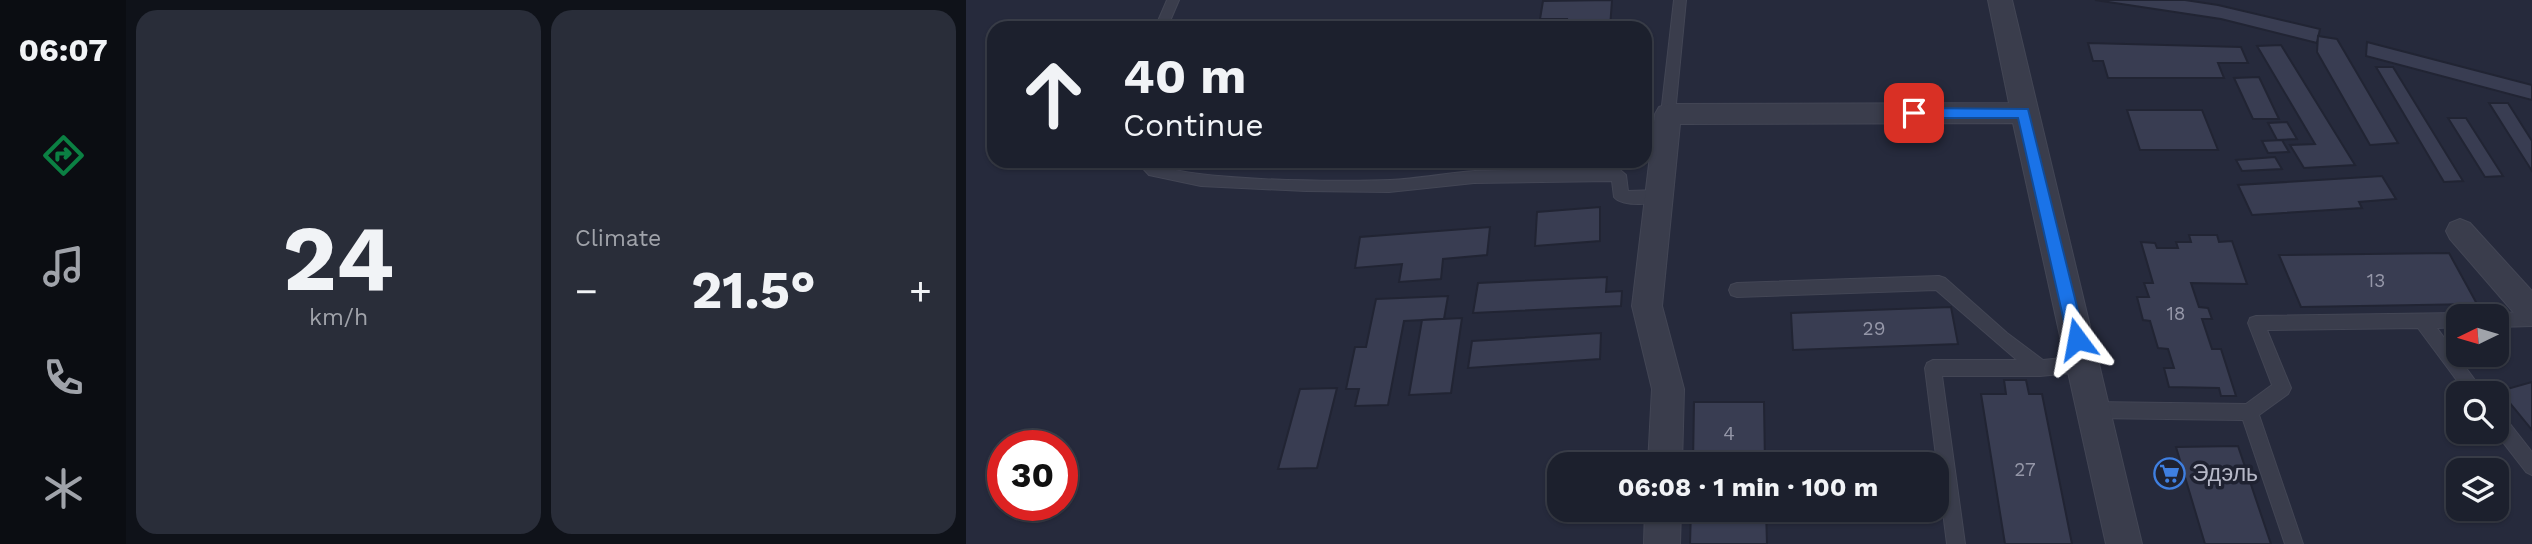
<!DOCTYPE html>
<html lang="en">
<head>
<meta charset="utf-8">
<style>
  body { margin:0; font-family:"Work Sans",sans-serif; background:#292d39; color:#f1f3f6; height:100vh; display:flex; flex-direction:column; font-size:26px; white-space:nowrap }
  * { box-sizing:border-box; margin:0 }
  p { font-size:23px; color:#a0a3aa }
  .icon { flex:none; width:38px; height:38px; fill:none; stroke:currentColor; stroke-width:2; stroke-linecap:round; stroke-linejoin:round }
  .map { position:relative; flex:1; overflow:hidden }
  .details { display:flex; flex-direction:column; gap:10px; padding:10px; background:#0f1219; width:840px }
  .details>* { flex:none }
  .banner { position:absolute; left:21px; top:21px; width:665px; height:147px; border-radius:21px; box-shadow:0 2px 5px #0004,0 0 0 2px #3a3e49; background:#1c202d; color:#f1f3f6; overflow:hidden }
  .needle { width:46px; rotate:265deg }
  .fabs { position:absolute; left:1480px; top:304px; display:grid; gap:14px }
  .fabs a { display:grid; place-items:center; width:63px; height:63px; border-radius:14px; background:#1c202d; box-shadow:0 2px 5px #0004,0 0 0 2px #3a3e49; font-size:35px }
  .speed { position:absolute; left:21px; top:430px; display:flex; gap:14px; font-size:35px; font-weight:700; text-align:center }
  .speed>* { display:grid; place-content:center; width:91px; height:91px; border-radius:50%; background:#1c202d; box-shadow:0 2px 5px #0004,0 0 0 2px #3a3e49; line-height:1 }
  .speed .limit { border:10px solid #d22; background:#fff; color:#111 }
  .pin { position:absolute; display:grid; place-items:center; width:60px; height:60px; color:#fff; margin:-30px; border-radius:14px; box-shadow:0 4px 10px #0006 }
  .me { position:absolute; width:77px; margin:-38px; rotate:347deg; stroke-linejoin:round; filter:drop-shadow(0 0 5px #0008) }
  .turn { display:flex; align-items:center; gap:24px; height:147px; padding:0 21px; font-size:32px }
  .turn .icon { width:91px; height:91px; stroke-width:2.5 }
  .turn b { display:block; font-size:49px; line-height:60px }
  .big { font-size:52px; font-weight:700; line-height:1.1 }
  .details .tile { flex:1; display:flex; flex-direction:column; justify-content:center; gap:10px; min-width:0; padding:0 24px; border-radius:21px; background:#292d39 }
  .details .dial { align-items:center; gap:0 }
  .dial b { font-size:91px; line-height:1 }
  .heat { display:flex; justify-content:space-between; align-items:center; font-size:38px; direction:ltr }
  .details .tiles { flex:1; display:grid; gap:10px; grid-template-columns:repeat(2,1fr) }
  .trip { position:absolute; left:581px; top:452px; width:402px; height:70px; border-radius:21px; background:#1c202d; box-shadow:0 2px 5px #0004,0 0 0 2px #3a3e49; font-weight:700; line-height:70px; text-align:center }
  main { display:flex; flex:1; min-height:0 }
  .menu { display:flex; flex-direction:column; width:126px; justify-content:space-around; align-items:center; background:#0b0d12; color:#a0a3aa }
  .menu .icon { width:49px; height:49px }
  .menu .active { color:#0b8043 }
  .menu b { font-size:32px; color:#f1f3f6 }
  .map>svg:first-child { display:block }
  .building { fill:#393d52; stroke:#212433; stroke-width:2 }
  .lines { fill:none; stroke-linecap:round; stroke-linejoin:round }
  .lane-casing { stroke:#434655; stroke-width:2 }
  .street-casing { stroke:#434655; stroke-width:2 }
  .lane { fill:#3a3d4c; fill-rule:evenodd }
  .street { fill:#3a3d4c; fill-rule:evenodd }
  .route { fill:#1a73e8; stroke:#114b97; stroke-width:2 }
  .labels { text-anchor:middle; stroke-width:7; stroke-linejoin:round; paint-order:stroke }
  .number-label { font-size:19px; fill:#9597a8 }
  .poi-label { font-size:23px; fill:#b6b8c7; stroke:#1f2231; text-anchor:start }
</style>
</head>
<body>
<main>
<nav class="menu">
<b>06:07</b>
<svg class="icon active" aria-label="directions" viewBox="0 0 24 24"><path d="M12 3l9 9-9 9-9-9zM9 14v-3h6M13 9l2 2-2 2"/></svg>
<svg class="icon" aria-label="music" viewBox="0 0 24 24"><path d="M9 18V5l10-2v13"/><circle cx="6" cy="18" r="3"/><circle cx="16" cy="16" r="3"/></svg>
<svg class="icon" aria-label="phone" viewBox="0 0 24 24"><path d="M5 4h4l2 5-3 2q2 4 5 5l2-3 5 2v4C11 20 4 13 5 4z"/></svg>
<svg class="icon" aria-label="climate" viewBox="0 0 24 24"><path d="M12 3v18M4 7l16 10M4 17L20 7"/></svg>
</nav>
<section class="details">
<div class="tiles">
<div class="tile dial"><b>24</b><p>km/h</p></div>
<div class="tile"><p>Climate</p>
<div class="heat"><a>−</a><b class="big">21.5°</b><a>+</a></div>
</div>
</div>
</section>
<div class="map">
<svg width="1566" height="544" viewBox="0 0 1566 544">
  <rect width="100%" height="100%" fill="#262a3c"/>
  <g class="building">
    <path d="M646,0L644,28H600L601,19H574L577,1Z"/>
    <path d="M1129,0H1219L1252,5L1354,29L1351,43L1255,19Z"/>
    <path d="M1352,36L1371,39L1432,143L1404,145L1351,52Z"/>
    <path d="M1401,42L1566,85V100L1400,56Z"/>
    <path d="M1122,43L1275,47L1282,63H1252L1258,78H1142L1137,61H1127Z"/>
    <path d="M1315,45L1389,165L1338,168L1324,145L1349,144L1291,46Z"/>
    <path d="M1410,67H1427L1497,181L1478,182Z"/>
    <path d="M1293,77L1313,119H1287L1268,78Z"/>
    <path d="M1523,103H1542L1566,141V171Z"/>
    <path d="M1161,110H1236L1252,150H1174Z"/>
    <path d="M1482,118H1500L1537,176L1519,177Z"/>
    <path d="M1321,122L1331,139L1311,140L1302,123Z"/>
    <path d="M1316,140L1323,152L1302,153L1296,141Z"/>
    <path d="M1309,157L1316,169L1276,171L1270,160Z"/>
    <path d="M1416,176L1430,199L1393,202L1396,208L1286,215L1272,185Z"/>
    <path d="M634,207V241L569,246L571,212Z"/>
    <path d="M524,227L521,255L477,259L475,279L433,282L436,264L389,268L394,237Z"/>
    <path d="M1223,235H1251L1253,242L1266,241L1281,284L1225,283L1233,307L1242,308L1246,319H1236L1246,349H1255L1270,396H1255L1253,388L1203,387L1198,368H1208L1202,349L1192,348L1184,321L1177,320L1171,297H1183L1178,283H1187L1175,242L1189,243L1191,248H1212L1210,242H1225Z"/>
    <path d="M1483,253L1511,304L1335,307L1313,255Z"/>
    <path d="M641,277L640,292L656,291L655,306L507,313L512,283Z"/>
    <path d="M482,296L478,319L438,321L422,405L389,406L393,389H380L389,347H400L410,299Z"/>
    <path d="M985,307L992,344L827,350L825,313Z"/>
    <path d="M496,318L485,393L443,395L456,320Z"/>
    <path d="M635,333L634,359L502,368L506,341Z"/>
    <path d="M1038,380H1060L1063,394H1076L1106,544H1039L1015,394H1040Z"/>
    <path d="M1566,382V430L1534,391Z"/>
    <path d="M371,388L351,468L312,469L334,389Z"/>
    <path d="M728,402H798L799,464H727Z"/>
    <path d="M1272,446L1305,544H1239L1210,447Z"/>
    <path d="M725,509H800L801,544H724Z"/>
  </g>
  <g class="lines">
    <defs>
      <g id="lane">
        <path d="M201,0H213L201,28H189Z"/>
        <path d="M708,0H720L709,114L702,119L695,114Z"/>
        <path d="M170,161H186C209,182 386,182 424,180C452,179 480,173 509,171C557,169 605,170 653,169L660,175L662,191L693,190L700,196C693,206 655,207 648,197L646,181L508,183L423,192L340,191L235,186L183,175Z"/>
        <path d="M973,276L979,278L1041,333L1077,360L1116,356L1122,359L1124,364L1122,369L1116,372L1074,376H976L999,544H981L959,368L961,363L967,360H1051L970,290L771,297L765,295L763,290L765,285L771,283Z"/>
        <path d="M1566,312V326L1531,327V317H1524L1531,313Z"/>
        <path d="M1493,313L1500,317H1493V327L1471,328L1519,394H1501L1452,328L1301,330L1325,388L1322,394L1293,415L1337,544H1319L1277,420L1127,418L1121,416L1118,410L1121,404L1127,402L1280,404L1306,385L1282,323L1284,318L1290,316Z"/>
        <path d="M1531,413L1537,415L1566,452V475L1560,472L1529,432H1531Z"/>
      </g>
      <g id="street">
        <path d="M1022,0H1046L1176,544H1140L1047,123L714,124L696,306L718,389L716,464H682L686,389L666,306L689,114L693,107L702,104L1043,103Z"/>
        <path d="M1494,219L1504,223L1566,291V325L1555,321L1484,239L1480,231L1484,223Z"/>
        <path d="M679,509H715L714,544H678Z"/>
      </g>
    </defs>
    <use href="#lane" class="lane-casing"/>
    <use href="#street" class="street-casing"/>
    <use href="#lane" class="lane"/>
    <use href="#street" class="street"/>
  </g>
  <path class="route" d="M948,108L1062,109L1119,339L1116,344L1111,346L1105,344L1102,339L1052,118H948L941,113Z"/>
  <defs>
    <symbol id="supermarket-ring" viewBox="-11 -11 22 22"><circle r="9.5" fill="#1f2231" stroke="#3f7fe0" stroke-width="1.5"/><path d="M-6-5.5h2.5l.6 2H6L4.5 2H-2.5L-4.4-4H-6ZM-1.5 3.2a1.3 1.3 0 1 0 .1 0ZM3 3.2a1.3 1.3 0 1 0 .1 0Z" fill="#3f7fe0"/></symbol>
  </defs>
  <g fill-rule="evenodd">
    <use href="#supermarket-ring" x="1186" y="456" width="35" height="35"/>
  </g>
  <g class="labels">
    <g class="number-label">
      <text x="1410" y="287">13</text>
      <text x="1210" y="320">18</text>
      <text x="908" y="335">29</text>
      <text x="763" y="440">4</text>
      <text x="1059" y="476">27</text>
    </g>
    <g class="poi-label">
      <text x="1226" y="481">Эдэль</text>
    </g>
  </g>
</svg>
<div class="fabs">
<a><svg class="needle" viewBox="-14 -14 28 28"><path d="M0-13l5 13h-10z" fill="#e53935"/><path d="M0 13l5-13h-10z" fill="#a0a3aa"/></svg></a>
<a><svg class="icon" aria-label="search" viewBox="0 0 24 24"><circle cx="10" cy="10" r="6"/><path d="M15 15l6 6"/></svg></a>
<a><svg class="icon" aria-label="layers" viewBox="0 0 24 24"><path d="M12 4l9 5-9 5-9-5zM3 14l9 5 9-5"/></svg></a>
</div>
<div class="speed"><div class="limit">30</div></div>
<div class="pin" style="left:948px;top:113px;background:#d93025"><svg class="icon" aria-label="arrive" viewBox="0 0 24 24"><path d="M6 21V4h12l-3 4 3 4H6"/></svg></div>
<svg class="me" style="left:1111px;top:339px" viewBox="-20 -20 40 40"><path d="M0-17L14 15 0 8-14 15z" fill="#1a73e8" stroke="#fff" stroke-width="4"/></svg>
<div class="trip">06:08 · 1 min · 100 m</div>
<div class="banner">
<div class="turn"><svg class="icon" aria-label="ahead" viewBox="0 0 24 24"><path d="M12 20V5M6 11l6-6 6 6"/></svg><div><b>40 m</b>Continue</div></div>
</div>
</div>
</main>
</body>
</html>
